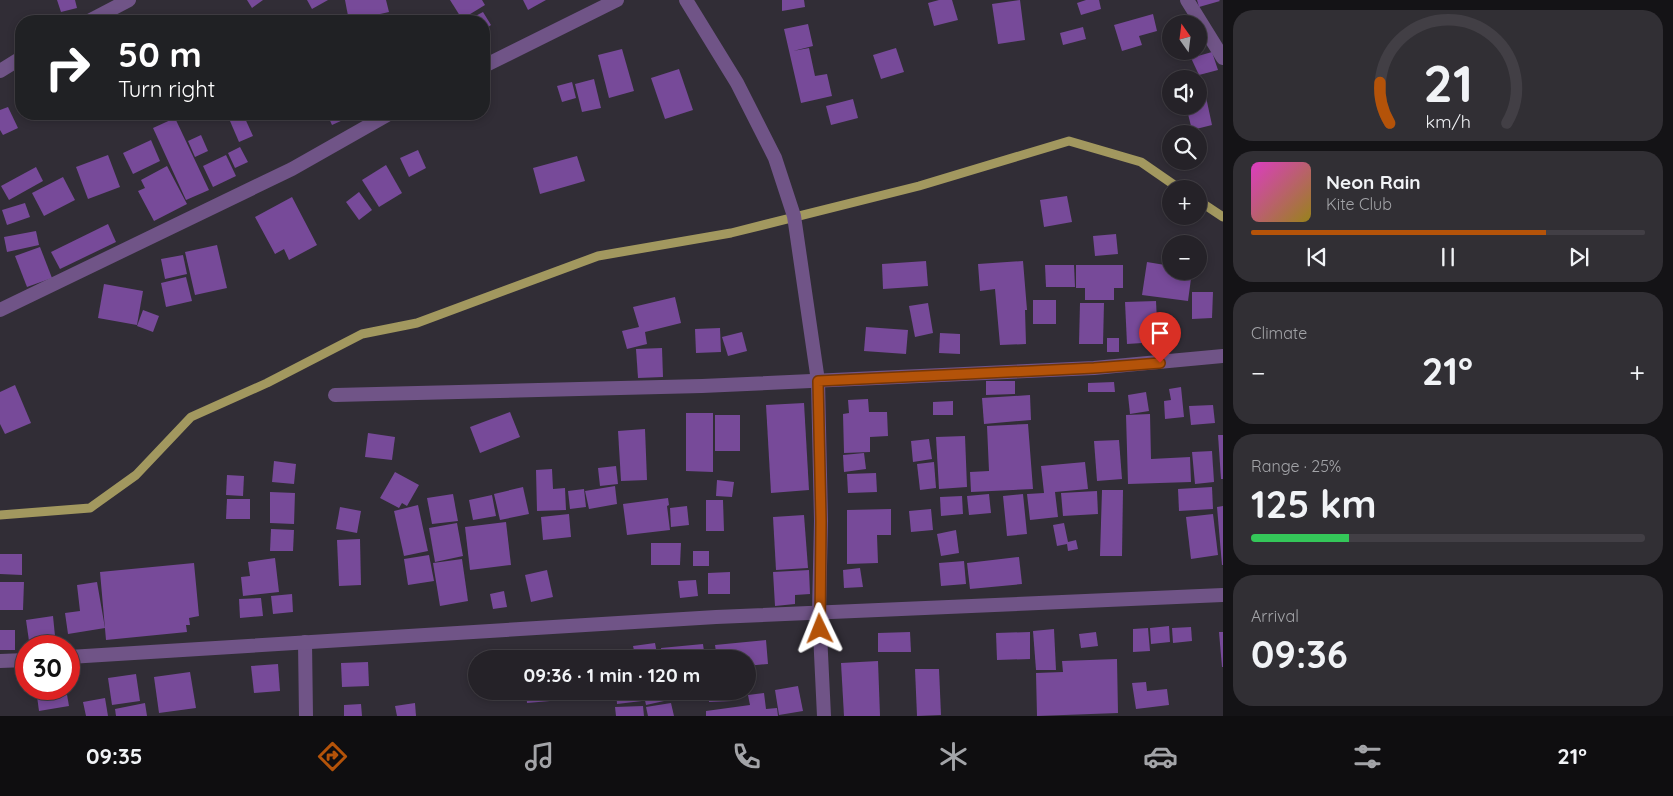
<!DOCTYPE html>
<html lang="en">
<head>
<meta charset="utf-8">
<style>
  body { margin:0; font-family:Quicksand,sans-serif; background:#312f34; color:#f1f3f6; height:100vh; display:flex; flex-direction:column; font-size:19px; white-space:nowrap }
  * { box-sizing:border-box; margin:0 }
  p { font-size:16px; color:#a3a4a8 }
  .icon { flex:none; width:28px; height:28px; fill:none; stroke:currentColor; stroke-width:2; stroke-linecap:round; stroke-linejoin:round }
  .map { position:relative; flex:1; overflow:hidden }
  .drawer { display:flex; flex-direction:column; gap:10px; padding:10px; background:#141316; width:450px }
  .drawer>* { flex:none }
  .top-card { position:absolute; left:15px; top:15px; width:475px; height:105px; border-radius:20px; box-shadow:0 2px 8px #0003,0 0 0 1px #423f45; background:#202124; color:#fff; overflow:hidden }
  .needle { width:32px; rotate:346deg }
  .tools { position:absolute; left:1162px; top:15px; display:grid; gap:10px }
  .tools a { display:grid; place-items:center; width:45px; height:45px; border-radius:50%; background:#252228; box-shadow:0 2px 8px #0003,0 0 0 1px #423f45; font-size:25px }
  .speed { position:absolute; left:15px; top:635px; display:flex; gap:10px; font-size:25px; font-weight:700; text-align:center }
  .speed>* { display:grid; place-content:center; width:65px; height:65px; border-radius:50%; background:#252228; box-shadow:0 2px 8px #0003,0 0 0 1px #423f45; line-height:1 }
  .speed .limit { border:8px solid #d22; background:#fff; color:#111 }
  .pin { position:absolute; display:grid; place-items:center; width:42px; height:42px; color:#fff; margin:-51px -21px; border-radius:50% 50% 50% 0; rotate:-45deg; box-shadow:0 0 5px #0007 }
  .pin .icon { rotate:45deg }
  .me { position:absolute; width:55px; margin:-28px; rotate:358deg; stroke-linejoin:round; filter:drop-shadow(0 0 4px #0008) }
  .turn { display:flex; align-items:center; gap:18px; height:105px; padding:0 20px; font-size:22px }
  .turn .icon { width:65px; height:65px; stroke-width:2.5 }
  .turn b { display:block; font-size:35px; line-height:42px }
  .big { font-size:38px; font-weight:700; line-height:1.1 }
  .drawer .card { flex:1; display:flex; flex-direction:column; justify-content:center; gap:8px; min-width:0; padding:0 18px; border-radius:20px; background:#312f34 }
  .drawer .dial { align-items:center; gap:0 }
  .dial svg { height:130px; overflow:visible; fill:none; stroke:#423f45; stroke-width:7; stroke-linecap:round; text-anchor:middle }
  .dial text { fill:#f1f3f6; stroke:none }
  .song { display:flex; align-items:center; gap:15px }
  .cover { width:60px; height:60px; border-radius:8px; background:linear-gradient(135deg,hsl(310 70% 55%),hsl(50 70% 35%)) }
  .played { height:5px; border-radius:2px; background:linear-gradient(90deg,#b45309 75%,#423f45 75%) }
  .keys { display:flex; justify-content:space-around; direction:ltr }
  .heat { display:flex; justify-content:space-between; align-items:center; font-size:28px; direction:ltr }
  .charge { height:8px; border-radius:4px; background:linear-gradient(90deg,#34c759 25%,#423f45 0) }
  .trip { position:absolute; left:468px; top:650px; width:288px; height:50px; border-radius:25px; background:#252228; box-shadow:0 2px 8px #0003,0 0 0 1px #423f45; font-weight:700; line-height:50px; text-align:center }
  .tabs { display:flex; height:80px; justify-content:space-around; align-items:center; background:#0f0e10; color:#a3a4a8 }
  .tabs .icon { width:35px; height:35px }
  .tabs .active { color:#b45309 }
  .tabs b { font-size:22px; color:#f1f3f6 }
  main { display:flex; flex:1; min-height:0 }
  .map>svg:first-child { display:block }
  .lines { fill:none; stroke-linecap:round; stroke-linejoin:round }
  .stream { stroke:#a2985f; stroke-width:9 }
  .building { fill:#774a99 }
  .minor { stroke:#705487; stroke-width:14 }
  .route-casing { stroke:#753606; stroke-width:12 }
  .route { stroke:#b45309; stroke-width:9 }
</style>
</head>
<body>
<main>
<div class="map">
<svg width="1223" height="716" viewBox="0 0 1223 716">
  <rect width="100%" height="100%" fill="#312d36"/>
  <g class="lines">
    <g class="stream">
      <path d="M1199,201L1223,217"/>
      <path d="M0,515L90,508L136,475L191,417L267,383L362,334L417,323L598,256L731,233L919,186L1069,141L1141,162L1180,189"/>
    </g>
  </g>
  <g class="building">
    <path d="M57,0H75L77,8L61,12Z"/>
    <path d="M247,0H263L252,8Z"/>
    <path d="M307,0H328L312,9Z"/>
    <path d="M345,0H386L389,12L349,21Z"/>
    <path d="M450,0H482L485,5L462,19Z"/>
    <path d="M523,0H546L528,10Z"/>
    <path d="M782,0H804L805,7L782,11Z"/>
    <path d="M939,0H952L958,20L934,26L928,3Z"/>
    <path d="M1020,0L1025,40L998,44L992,4Z"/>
    <path d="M1086,0H1099L1101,9L1081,15L1077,3Z"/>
    <path d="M1197,0H1219L1220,1L1199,7Z"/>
    <path d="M483,12L491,25L484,30V21L468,20Z"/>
    <path d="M1153,14L1157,31L1139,36L1142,45L1122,51L1114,25Z"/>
    <path d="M808,24L813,46L793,51L809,48L815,76L827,74L832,96L801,103L784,29Z"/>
    <path d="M1083,27L1086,39L1063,45L1060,33Z"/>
    <path d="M896,48L904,72L881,79L873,55Z"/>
    <path d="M622,49L634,91L609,98L598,55Z"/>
    <path d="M1212,52L1218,70L1199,75L1191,58Z"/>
    <path d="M679,69L693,110L665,119L651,78Z"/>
    <path d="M594,79L601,108L582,112L575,84Z"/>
    <path d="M572,82L576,98L562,102L557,86Z"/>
    <path d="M1206,97L1212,125L1192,130L1186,106H1199V98Z"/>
    <path d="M853,99L858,118L831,125L826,106Z"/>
    <path d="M8,107L18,128L3,135L0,130V110Z"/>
    <path d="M227,114H243L253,136L239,142Z"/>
    <path d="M327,114H356L332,125Z"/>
    <path d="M175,118L209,190L186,200L153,128Z"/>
    <path d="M201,135L208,151L195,157L188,141Z"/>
    <path d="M151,140L160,161L133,174L123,153Z"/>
    <path d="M240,147L248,162L235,168L228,153Z"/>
    <path d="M418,150L426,168L409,177L400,158Z"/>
    <path d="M108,155L120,187L88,199L76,167Z"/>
    <path d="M226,155L236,176L213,187L203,166Z"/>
    <path d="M577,156L585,181L540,194L533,168Z"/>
    <path d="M386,165L402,193L379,207L362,180Z"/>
    <path d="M167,166L187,204L154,221L138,191L145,188L141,180Z"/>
    <path d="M36,167L43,181L9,200L1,186Z"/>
    <path d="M63,177L75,200L44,216L32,193Z"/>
    <path d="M359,192L372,210L359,220L346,202Z"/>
    <path d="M1067,196L1072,222L1044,227L1040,200Z"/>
    <path d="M292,197L317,245L289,260L284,249L275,254L255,217Z"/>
    <path d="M25,203L30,217L7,225L2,210Z"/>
    <path d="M108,224L116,242L60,269L51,252Z"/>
    <path d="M36,231L39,245L7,252L4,237Z"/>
    <path d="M1116,234L1118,254L1095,256L1093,236Z"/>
    <path d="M217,245L227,288L195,295L185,252Z"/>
    <path d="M40,247L52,278L27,287L15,256Z"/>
    <path d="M183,255L187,274L165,279L161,259Z"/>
    <path d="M926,261L928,286L883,289L882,264Z"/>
    <path d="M1023,261L1027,310H1025L1026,344L1000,345L995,289L980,291L978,264Z"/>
    <path d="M1147,262L1171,266V271H1192L1188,301L1142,295Z"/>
    <path d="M1045,265H1074L1075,287H1046Z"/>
    <path d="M1076,265H1123V288H1114V300H1085V288H1076Z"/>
    <path d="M186,277L192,301L166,307L161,283Z"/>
    <path d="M104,284L143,291L137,325L98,318Z"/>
    <path d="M1192,292H1213L1212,318L1192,319Z"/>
    <path d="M675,297L681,323L645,332L647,344L627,349L622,331L639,327L633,307Z"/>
    <rect x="1033" y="300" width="23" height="24"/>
    <path d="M1156,301L1158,342L1127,344L1125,302Z"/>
    <path d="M928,303L933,333L915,337L909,306Z"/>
    <path d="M1080,303H1104L1103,344H1079Z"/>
    <path d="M143,310L159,316L153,332L137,326Z"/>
    <path d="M866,327L908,330L906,354L864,351Z"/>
    <path d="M720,328L721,352L696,353L695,329Z"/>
    <path d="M742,332L747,351L728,356L722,337Z"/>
    <path d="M940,333L960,334V354L939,353Z"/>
    <rect x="1107" y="338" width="12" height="14"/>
    <path d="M662,348L663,377L638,378L636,349Z"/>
    <path d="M986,381H1015V394L986,395Z"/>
    <path d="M1114,382L1115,392H1088V383Z"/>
    <path d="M15,385L31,423L5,434L0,424V392Z"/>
    <path d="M1181,387L1184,417L1165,419L1164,401L1171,400L1169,389Z"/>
    <path d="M1146,392L1149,411L1130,414L1128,395Z"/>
    <path d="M1030,395L1031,420L984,424L982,398Z"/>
    <path d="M868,399L869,412H887L888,436L870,437V452L844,453L843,414L849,413L848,400Z"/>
    <path d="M953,401V415H933V402Z"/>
    <path d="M804,403L809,490L771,493L766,405Z"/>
    <path d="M1213,405L1215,423L1191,425L1189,406Z"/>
    <path d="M510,412L520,437L480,453L470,427Z"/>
    <path d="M686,413H713V472L686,471Z"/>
    <path d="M1150,414L1151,459L1190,457L1191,482L1128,484L1126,415Z"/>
    <rect x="715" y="415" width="25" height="36"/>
    <path d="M1028,424L1033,489L971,492L970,472L989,471L987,426Z"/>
    <path d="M645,429L647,480L621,481L618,431Z"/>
    <path d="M368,433L395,437L392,460L365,457Z"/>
    <path d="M1218,435H1223V479H1221Z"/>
    <path d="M965,436L967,487L939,489L936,437Z"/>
    <path d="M929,439L932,459L913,462L911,441Z"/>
    <path d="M1119,440L1122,479L1097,481L1094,441Z"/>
    <path d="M1212,451L1214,482L1195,484L1192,452Z"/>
    <path d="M864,453L866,469L844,472L843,455Z"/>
    <path d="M274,461L296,464L294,484L272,482Z"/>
    <path d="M934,462L936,488L920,490L917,464Z"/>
    <path d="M1085,462L1088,489L1055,492L1058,517L1030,520L1027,494L1044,493L1041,466Z"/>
    <path d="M616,466L618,484L600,486L598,468Z"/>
    <path d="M552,469L553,489L565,488L566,510L537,511L536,470Z"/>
    <path d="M395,472L419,485L407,506L402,503L399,508L380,498Z"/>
    <path d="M876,473L877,492L848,493L847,474Z"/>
    <path d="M227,475L244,476L243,496L226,495Z"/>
    <path d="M717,480L734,482L732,497L716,496Z"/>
    <path d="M615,486L617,504L589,509L585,491Z"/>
    <path d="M523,487L529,514L500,520L494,494Z"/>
    <path d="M1212,487L1213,509L1179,511L1178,489Z"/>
    <path d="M584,489L586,507L570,509L568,491Z"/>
    <path d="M1102,490H1123L1122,556H1100Z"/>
    <path d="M1097,491L1098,514L1063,516L1061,493Z"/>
    <path d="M270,492L295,493L294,524L270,523Z"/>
    <path d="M453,494L458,521L432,524L427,498Z"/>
    <path d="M989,494L991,513L969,515L967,496Z"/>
    <path d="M1023,494L1027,534L1007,536L1003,496Z"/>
    <path d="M492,495L496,516L473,520L469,500Z"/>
    <path d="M962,496L963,514L941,516L940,497Z"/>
    <path d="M668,498L669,505L667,506L670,530L627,535L623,504Z"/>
    <path d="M227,499H250V519H226Z"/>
    <path d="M706,500H723L724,531H706Z"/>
    <path d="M418,505L428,551L404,556L394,511Z"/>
    <path d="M687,506L689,525L671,527L670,508Z"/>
    <path d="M1223,506V565H1222L1217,507Z"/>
    <path d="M340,507L361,511L357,533L336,529Z"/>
    <path d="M891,509V535H877L878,563L847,564V510Z"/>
    <path d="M931,509L933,530L911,532L909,511Z"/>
    <path d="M569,514L571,537L543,540L541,517Z"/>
    <path d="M1213,514L1218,555L1191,559L1186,517Z"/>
    <path d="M804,515L808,568L776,570L773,517Z"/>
    <path d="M506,522L511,565L470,570L465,527Z"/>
    <path d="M457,523L463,556L435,562L429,528Z"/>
    <path d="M1064,523L1068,542L1076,540L1078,549L1068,551L1067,544L1057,546L1053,525Z"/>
    <path d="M271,529L294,530L293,551H270Z"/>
    <path d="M956,530L959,553L941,556L937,534Z"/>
    <path d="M360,539L361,585L339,586L337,540Z"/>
    <path d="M651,543H681L680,565H651Z"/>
    <rect x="693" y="551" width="16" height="15"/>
    <path d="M0,554H22V575L0,574Z"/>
    <path d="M429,555L434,581L408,585L404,559Z"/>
    <path d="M1019,557L1022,584L970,589L967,563Z"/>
    <path d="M275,558L279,592L243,596L241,577L250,576L248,562Z"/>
    <path d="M462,559L468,601L440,606L433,563Z"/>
    <path d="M964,561L966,584L941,586L939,563Z"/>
    <path d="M194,563L199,616L189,618L190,625H186L187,632L106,640L100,572Z"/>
    <path d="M860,568L863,587L844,588L843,570Z"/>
    <path d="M547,570L553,597L531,602L525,575Z"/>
    <path d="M809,570L810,594L795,595V604L775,606L773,572Z"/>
    <path d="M730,572V594H708V573Z"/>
    <path d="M696,580L698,596L680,598L678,581Z"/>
    <path d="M0,582H24L23,610H0Z"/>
    <path d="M97,582L105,628L68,634L65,613L80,611L77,585Z"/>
    <path d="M504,591L507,607L493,609L490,594Z"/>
    <path d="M292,594L293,612L273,614L271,596Z"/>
    <path d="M261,598L263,616L240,618L239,599Z"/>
    <path d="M53,616L55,636L29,641L26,620Z"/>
    <path d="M1169,626L1170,642L1151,644L1150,628Z"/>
    <path d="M1191,627L1192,641L1173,643L1172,628Z"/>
    <path d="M1148,628L1150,651L1133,652V629Z"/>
    <path d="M1054,629L1056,670H1036L1033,631Z"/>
    <rect x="0" y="630" width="15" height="20"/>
    <path d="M910,632L911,652H878V633Z"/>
    <path d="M1030,632V659L997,660L996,633Z"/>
    <path d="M1096,632L1098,646L1081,648L1079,634Z"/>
    <path d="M1219,632H1223V667H1222Z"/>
    <path d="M766,640L768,664L746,666V659H717L715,645Z"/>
    <path d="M655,643L658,659H636L633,646Z"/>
    <path d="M703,644L705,659H662L661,648Z"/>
    <path d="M540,651L542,659H523L522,656Z"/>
    <path d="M1117,659L1118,713L1037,716L1036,673L1063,672L1062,661Z"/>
    <path d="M878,661L880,716H844L841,663Z"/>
    <path d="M368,662L369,686L342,687L341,663Z"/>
    <path d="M278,664L280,691L254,693L251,666Z"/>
    <path d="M915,669H939L941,715L917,716Z"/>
    <path d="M190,672L196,708L159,713L154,677Z"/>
    <path d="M136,674L140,701L112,705L108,678Z"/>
    <path d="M1146,682L1147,691L1167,689L1169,705L1136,709L1132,683Z"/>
    <path d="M798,686L803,711L779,715L775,690Z"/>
    <path d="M36,689H66L69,706L39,711Z"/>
    <path d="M526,691H549L550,701L527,703Z"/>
    <path d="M616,691H641L642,701L617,704Z"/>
    <path d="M643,691H662L664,701L646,705Z"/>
    <path d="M665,691H707L708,697L666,701Z"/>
    <path d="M709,691H731L732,701L709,702Z"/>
    <path d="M764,693L766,709L777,708L778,716H706V711L750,705L748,695Z"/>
    <path d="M105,698L108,716H86L83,702Z"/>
    <path d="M145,703L147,716H116L115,709Z"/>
    <path d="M415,703L416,716H397L395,706Z"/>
    <path d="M671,703L674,716H648L646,707Z"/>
    <path d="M361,704L362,716H344V705Z"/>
    <path d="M643,706L644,716H616L615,707Z"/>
  </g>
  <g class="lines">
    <g class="minor">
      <path d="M686,0L737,83L775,158L794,216L818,381L821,521L819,612L824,716"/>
      <path d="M1187,0L1223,58"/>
      <path d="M89,21L129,0"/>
      <path d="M484,66L617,0"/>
      <path d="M0,71L21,58"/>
      <path d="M0,310L292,169L389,114"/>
      <path d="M335,395L702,386L1094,368L1223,356"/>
      <path d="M305,642L306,716"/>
      <path d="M69,657L716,617L1223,595"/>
      <path d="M0,661L26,660"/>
    </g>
  </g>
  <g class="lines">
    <defs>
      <path id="route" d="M820,629L821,521L818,381L1094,368L1160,363"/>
    </defs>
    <use href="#route" class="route-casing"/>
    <use href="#route" class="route"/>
  </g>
</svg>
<div class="tools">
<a><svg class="needle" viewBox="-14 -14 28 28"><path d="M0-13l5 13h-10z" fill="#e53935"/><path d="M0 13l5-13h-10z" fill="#a3a4a8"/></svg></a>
<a><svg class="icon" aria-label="sound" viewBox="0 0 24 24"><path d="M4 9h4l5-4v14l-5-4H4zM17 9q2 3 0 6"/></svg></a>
<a><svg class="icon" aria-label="search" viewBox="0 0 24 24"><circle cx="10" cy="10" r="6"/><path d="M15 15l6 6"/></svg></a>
<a>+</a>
<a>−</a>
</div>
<div class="speed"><div class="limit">30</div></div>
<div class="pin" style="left:1160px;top:363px;background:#d93025"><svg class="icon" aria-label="arrive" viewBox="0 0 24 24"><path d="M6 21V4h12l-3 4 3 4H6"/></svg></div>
<svg class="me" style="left:820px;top:629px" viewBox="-20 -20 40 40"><path d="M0-17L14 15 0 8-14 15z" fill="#b45309" stroke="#fff" stroke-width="4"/></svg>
<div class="trip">09:36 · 1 min · 120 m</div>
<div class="top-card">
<div class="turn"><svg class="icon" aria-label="right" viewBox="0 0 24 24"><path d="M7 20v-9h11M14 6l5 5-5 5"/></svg><div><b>50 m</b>Turn right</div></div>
</div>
</div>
<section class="drawer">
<div class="card dial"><svg viewBox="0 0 100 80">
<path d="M14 69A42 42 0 1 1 86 69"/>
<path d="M14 69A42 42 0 0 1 8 44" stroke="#b45309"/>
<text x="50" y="56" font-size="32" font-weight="700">21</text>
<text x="50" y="72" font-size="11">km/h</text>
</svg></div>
<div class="card">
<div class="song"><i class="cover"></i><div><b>Neon Rain</b><p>Kite Club</p></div></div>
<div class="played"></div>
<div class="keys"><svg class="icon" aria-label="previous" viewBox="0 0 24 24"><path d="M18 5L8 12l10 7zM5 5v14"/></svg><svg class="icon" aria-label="pause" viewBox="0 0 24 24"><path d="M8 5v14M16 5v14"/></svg><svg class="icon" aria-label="next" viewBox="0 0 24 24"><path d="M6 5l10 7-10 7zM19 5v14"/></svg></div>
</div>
<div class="card"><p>Climate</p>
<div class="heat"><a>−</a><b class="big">21°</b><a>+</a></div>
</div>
<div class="card"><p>Range · 25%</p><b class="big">125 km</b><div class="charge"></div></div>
<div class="card"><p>Arrival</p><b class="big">09:36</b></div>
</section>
</main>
<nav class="tabs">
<b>09:35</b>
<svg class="icon active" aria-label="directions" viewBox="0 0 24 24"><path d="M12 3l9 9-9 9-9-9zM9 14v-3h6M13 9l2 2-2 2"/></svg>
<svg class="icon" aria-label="music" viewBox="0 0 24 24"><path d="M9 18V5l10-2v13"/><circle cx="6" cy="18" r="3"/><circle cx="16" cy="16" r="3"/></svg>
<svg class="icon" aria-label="phone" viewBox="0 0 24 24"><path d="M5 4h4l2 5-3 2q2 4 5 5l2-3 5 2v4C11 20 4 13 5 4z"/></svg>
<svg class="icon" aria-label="climate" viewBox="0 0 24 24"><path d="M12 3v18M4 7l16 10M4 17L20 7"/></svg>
<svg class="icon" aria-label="car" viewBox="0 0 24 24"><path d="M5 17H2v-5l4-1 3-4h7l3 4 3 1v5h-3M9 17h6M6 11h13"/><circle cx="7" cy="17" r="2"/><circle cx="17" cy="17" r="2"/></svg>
<svg class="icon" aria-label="filters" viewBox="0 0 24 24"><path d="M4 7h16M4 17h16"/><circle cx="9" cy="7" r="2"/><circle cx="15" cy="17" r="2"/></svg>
<b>21°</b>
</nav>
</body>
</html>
